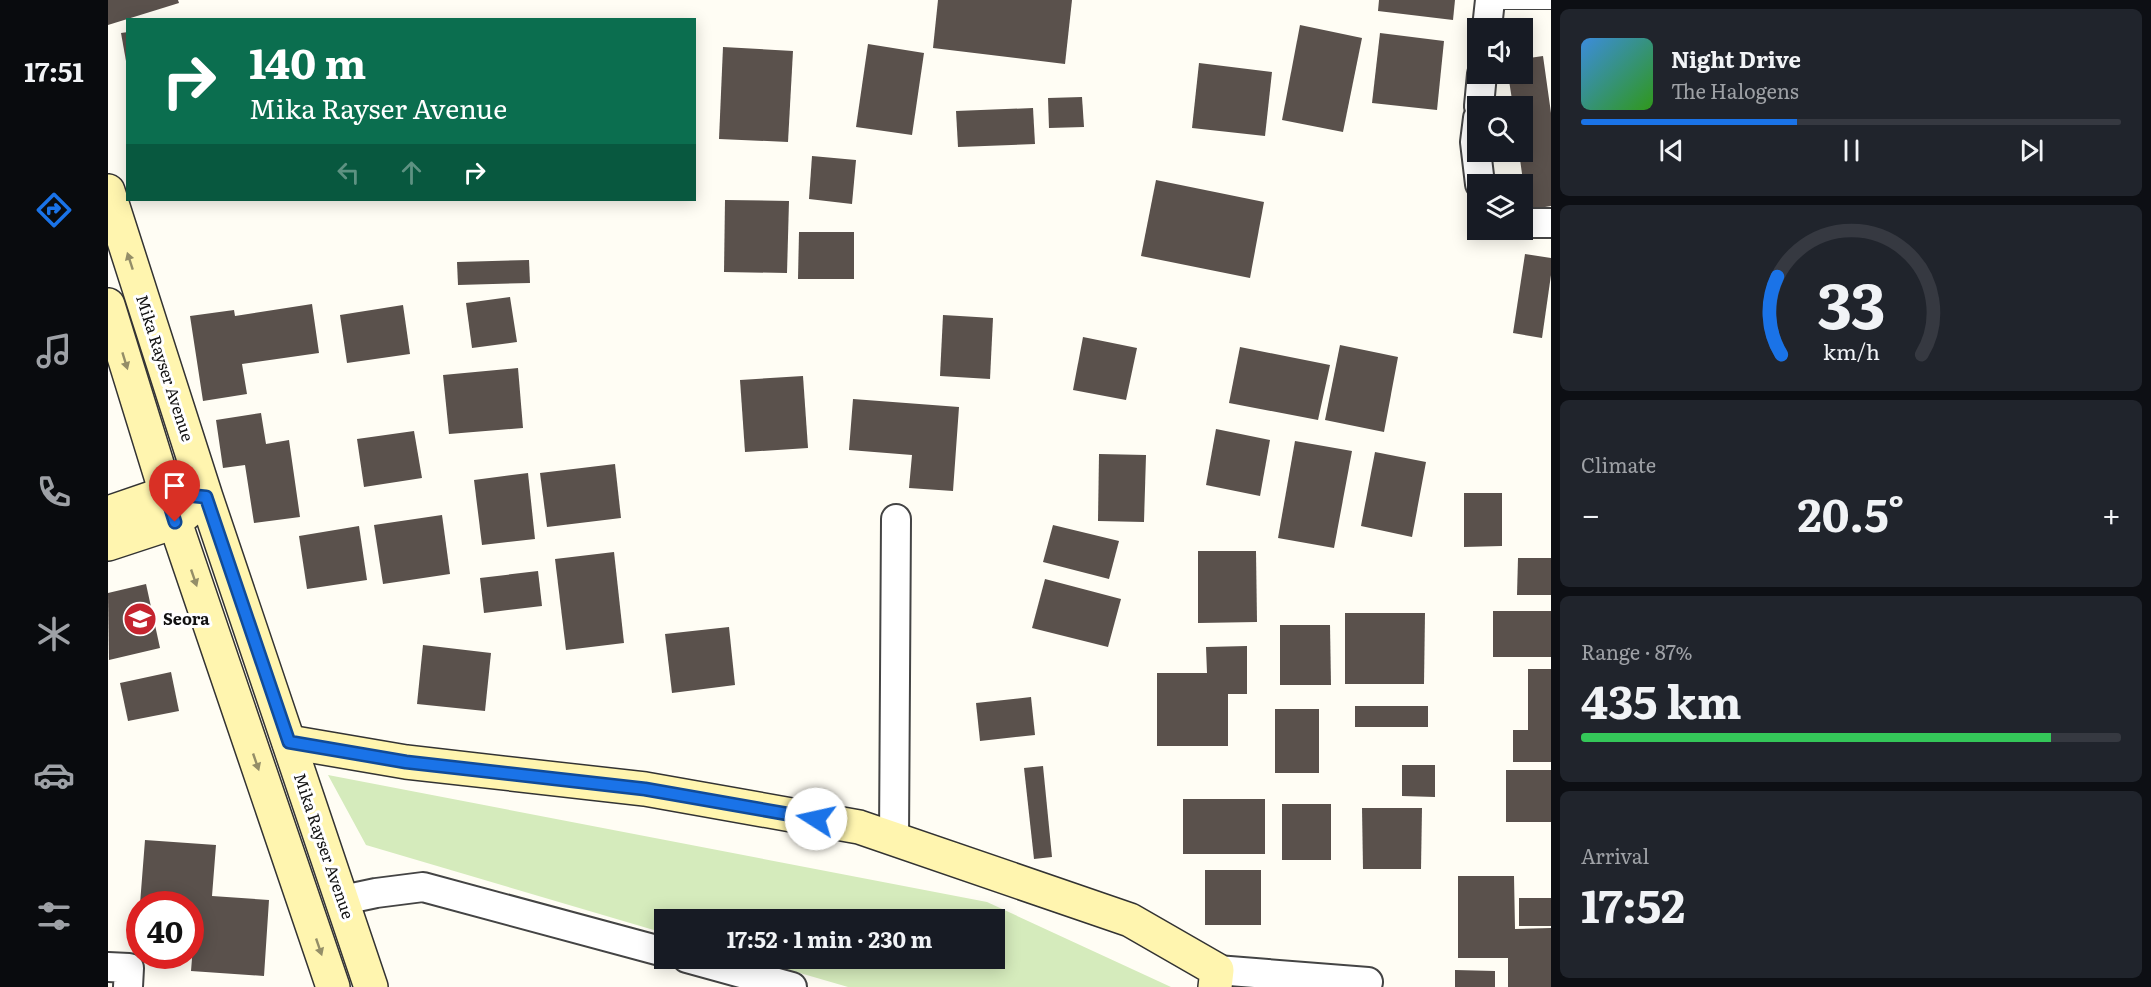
<!DOCTYPE html>
<html lang="en">
<head>
<meta charset="utf-8">
<style>
  body { margin:0; font-family:Literata,serif; background:#20242c; color:#f1f3f6; height:100vh; display:flex; flex-direction:column; font-size:22px; white-space:nowrap }
  * { box-sizing:border-box; margin:0 }
  p { font-size:20px; color:#9ea1a6 }
  .icon { flex:none; width:33px; height:33px; fill:none; stroke:currentColor; stroke-width:2; stroke-linecap:round; stroke-linejoin:round }
  .map { position:relative; flex:1; overflow:hidden }
  .drawer { display:flex; flex-direction:column; gap:9px; padding:9px; background:#0d0f14; width:600px }
  .drawer>* { flex:none }
  .guide { position:absolute; left:18px; top:18px; width:570px; height:183px; border-radius:0px; box-shadow:0 3px 15px #0003; background:#0b6e4f; color:#fff; overflow:hidden }
  .buttons { position:absolute; left:1359px; top:18px; display:grid; gap:12px }
  .buttons a { display:grid; place-items:center; width:66px; height:66px; border-radius:0px; background:#171b24; box-shadow:0 3px 15px #0003; font-size:30px }
  .speed { position:absolute; left:18px; top:891px; display:flex; gap:12px; font-size:30px; font-weight:700; text-align:center }
  .speed>* { display:grid; place-content:center; width:78px; height:78px; border-radius:50%; background:#171b24; box-shadow:0 3px 15px #0003; line-height:1 }
  .speed .limit { border:9px solid #d22; background:#fff; color:#111 }
  .pin { position:absolute; display:grid; place-items:center; width:51px; height:51px; color:#fff; margin:-62px -26px; border-radius:50% 50% 50% 0; rotate:-45deg; box-shadow:0 0 6px #0007 }
  .pin .icon { rotate:45deg }
  .me { position:absolute; width:66px; margin:-33px; rotate:280deg; stroke-linejoin:round; filter:drop-shadow(0 0 4px #0008) }
  .turn { display:flex; align-items:center; gap:21px; height:126px; padding:0 24px; font-size:27px }
  .turn .icon { width:78px; height:78px; stroke-width:2.5 }
  .turn b { display:block; font-size:42px; line-height:51px }
  .lanes { display:flex; align-items:center; height:57px; padding:0 24px; background:#0003; justify-content:center; gap:30px; direction:ltr }
  .lanes .off { opacity:.35 }
  .big { font-size:45px; font-weight:700; line-height:1.1 }
  .drawer .tile { flex:1; display:flex; flex-direction:column; justify-content:center; gap:9px; min-width:0; padding:0 21px; border-radius:9px; background:#20242c }
  .drawer .dial { align-items:center; gap:0 }
  .dial svg { height:156px; overflow:visible; fill:none; stroke:#363941; stroke-width:7; stroke-linecap:round; text-anchor:middle }
  .dial text { fill:#f1f3f6; stroke:none }
  .song { display:flex; align-items:center; gap:18px }
  .cover { width:72px; height:72px; border-radius:9px; background:linear-gradient(135deg,hsl(210 70% 55%),hsl(110 70% 35%)) }
  .played { height:6px; border-radius:3px; background:linear-gradient(90deg,#1a73e8 40%,#363941 40%) }
  .keys { display:flex; justify-content:space-around; direction:ltr }
  .heat { display:flex; justify-content:space-between; align-items:center; font-size:33px; direction:ltr }
  .charge { height:9px; border-radius:4px; background:linear-gradient(90deg,#34c759 87%,#363941 0) }
  .trip { position:absolute; left:546px; top:909px; width:351px; height:60px; border-radius:0px; background:#171b24; box-shadow:0 3px 15px #0003; font-weight:700; line-height:60px; text-align:center }
  main { display:flex; flex:1; min-height:0 }
  .menu { display:flex; flex-direction:column; width:108px; justify-content:space-around; align-items:center; background:#090b0e; color:#9ea1a6 }
  .menu .icon { width:42px; height:42px }
  .menu .current { color:#1a73e8 }
  .menu b { font-size:27px; color:#f1f3f6 }
  .map>svg:first-child { display:block }
  .green { fill:#d5ebbc }
  .building { fill:#5a514c }
  .lines { fill:none; stroke-linecap:round; stroke-linejoin:round }
  .lane-casing { stroke:#444; stroke-width:16 }
  .street-casing { stroke:#444; stroke-width:32 }
  .secondary-casing { stroke:#333; stroke-width:36 }
  .lane { stroke:#fff; stroke-width:14 }
  .street { stroke:#fff; stroke-width:28 }
  .secondary { stroke:#fff5af; stroke-width:33 }
  .oneway { fill:#948e68 }
  .route-casing { stroke:#114b97; stroke-width:15 }
  .route { stroke:#1a73e8; stroke-width:10 }
  .labels { text-anchor:middle; stroke-width:6; stroke-linejoin:round; paint-order:stroke }
  .street-label { font-size:16px; fill:#111; stroke:#fff }
  .poi-label { font-size:16px; font-weight:bold; fill:#111; stroke:#fff; text-anchor:start }
</style>
</head>
<body>
<main>
<nav class="menu">
<b>17:51</b>
<svg class="icon current" aria-label="directions" viewBox="0 0 24 24"><path d="M12 3l9 9-9 9-9-9zM9 14v-3h6M13 9l2 2-2 2"/></svg>
<svg class="icon" aria-label="music" viewBox="0 0 24 24"><path d="M9 18V5l10-2v13"/><circle cx="6" cy="18" r="3"/><circle cx="16" cy="16" r="3"/></svg>
<svg class="icon" aria-label="phone" viewBox="0 0 24 24"><path d="M5 4h4l2 5-3 2q2 4 5 5l2-3 5 2v4C11 20 4 13 5 4z"/></svg>
<svg class="icon" aria-label="climate" viewBox="0 0 24 24"><path d="M12 3v18M4 7l16 10M4 17L20 7"/></svg>
<svg class="icon" aria-label="car" viewBox="0 0 24 24"><path d="M5 17H2v-5l4-1 3-4h7l3 4 3 1v5h-3M9 17h6M6 11h13"/><circle cx="7" cy="17" r="2"/><circle cx="17" cy="17" r="2"/></svg>
<svg class="icon" aria-label="filters" viewBox="0 0 24 24"><path d="M4 7h16M4 17h16"/><circle cx="9" cy="7" r="2"/><circle cx="15" cy="17" r="2"/></svg>
</nav>
<div class="map">
<svg width="1443" height="987" viewBox="0 0 1443 987">
  <rect width="100%" height="100%" fill="#fffdf4"/>
  <path class="green" d="M220,775L879,902L1063,987H740L644,959L886,958V920H556V933L258,845Z"/>
  <g class="building">
    <path d="M0,0H70L71,3L0,25Z"/>
    <path d="M830,0H964L957,64L825,48Z"/>
    <path d="M1271,0H1347L1345,20L1270,11Z"/>
    <path d="M1192,25L1254,38L1235,132L1174,120Z"/>
    <path d="M20,32V61H18L13,33Z"/>
    <path d="M1272,33L1336,41L1329,110L1264,103Z"/>
    <path d="M760,44L816,53L804,135L748,127Z"/>
    <path d="M615,47L685,51L680,142L611,139Z"/>
    <path d="M1435,56L1443,113V206L1419,210L1411,152H1414V106H1405L1400,74H1414V59Z"/>
    <path d="M1091,63L1164,72L1157,136L1084,128Z"/>
    <path d="M974,97L976,127L941,128L940,98Z"/>
    <path d="M925,108L927,144L850,147L848,111Z"/>
    <path d="M704,156L748,160L744,204L701,199Z"/>
    <path d="M1048,180L1156,202L1142,278L1033,256Z"/>
    <path d="M617,200L681,201L679,273L616,272Z"/>
    <path d="M691,232H746V279H690Z"/>
    <path d="M1417,254L1443,258V275L1434,338L1405,333Z"/>
    <path d="M421,260L422,283L350,285L349,262Z"/>
    <path d="M402,297L409,342L364,348L358,303Z"/>
    <path d="M204,304L211,353L134,364L139,394L95,401L82,316L126,310L127,316Z"/>
    <path d="M295,305L302,354L239,363L232,315Z"/>
    <path d="M835,315L885,318L882,379L832,376Z"/>
    <path d="M975,337L1029,348L1018,400L965,390Z"/>
    <path d="M1232,345L1290,357L1276,432L1217,420Z"/>
    <path d="M1132,347L1222,365L1210,420L1121,403Z"/>
    <path d="M410,368L415,428L341,434L335,375Z"/>
    <path d="M695,376L700,448L637,452L632,380Z"/>
    <path d="M745,399L851,407L845,491L801,488L804,455L741,450Z"/>
    <path d="M153,413L158,444L181,440L192,517L146,523L137,465L115,468L108,420Z"/>
    <path d="M1108,429L1162,440L1152,496L1098,485Z"/>
    <path d="M306,431L314,478L256,487L249,439Z"/>
    <path d="M1187,441L1244,451L1226,548L1170,538Z"/>
    <path d="M1267,452L1318,462L1304,537L1253,526Z"/>
    <path d="M991,454L1038,455L1036,522L990,521Z"/>
    <path d="M507,464L513,518L439,527L432,473Z"/>
    <path d="M420,473L427,539L374,545L366,480Z"/>
    <path d="M1356,493H1394V546L1356,547Z"/>
    <path d="M334,515L342,574L275,584L266,525Z"/>
    <path d="M945,525L1011,541L1001,579L935,562Z"/>
    <path d="M251,526L259,580L199,589L191,536Z"/>
    <path d="M1090,551H1148L1149,622L1090,623Z"/>
    <path d="M506,552L516,643L458,650L447,559Z"/>
    <path d="M1410,558H1443V595H1409Z"/>
    <path d="M430,571L434,606L376,613L372,578Z"/>
    <path d="M937,579L1013,599L1000,647L924,628Z"/>
    <path d="M38,584L52,648L1,660L0,593Z"/>
    <rect x="1385" y="611" width="58" height="46"/>
    <path d="M1237,613H1317L1316,684H1237Z"/>
    <path d="M1172,625H1222L1223,685H1172Z"/>
    <path d="M621,627L627,685L564,693L557,634Z"/>
    <path d="M315,645L383,653L377,711L309,704Z"/>
    <path d="M1139,646V694H1120V746H1049V673H1099L1098,647Z"/>
    <path d="M1420,669H1443V762H1405V730H1420Z"/>
    <path d="M63,672L71,711L20,721L12,683Z"/>
    <path d="M923,697L927,735L872,741L868,703Z"/>
    <rect x="1247" y="706" width="73" height="21"/>
    <rect x="1167" y="709" width="44" height="64"/>
    <path d="M1294,765H1327V797L1294,796Z"/>
    <path d="M935,766L944,857L926,859L916,768Z"/>
    <rect x="1398" y="770" width="45" height="52"/>
    <rect x="1075" y="799" width="82" height="55"/>
    <rect x="1174" y="804" width="49" height="56"/>
    <path d="M1254,808H1314L1313,869H1255Z"/>
    <path d="M37,840L108,845L104,896L161,900L156,976L83,971L87,921H82V904H32Z"/>
    <rect x="1097" y="870" width="56" height="55"/>
    <path d="M1350,876H1406L1407,929L1443,928V987H1400V958H1350Z"/>
    <rect x="1411" y="898" width="32" height="28"/>
    <path d="M1347,970L1387,971V987H1347Z"/>
  </g>
  <g class="lines">
    <defs>
      <path id="lane" d="M1382,2H1443"/>
      <g id="street">
        <path d="M1379,28L1382,0"/>
        <path d="M1371,106L1374,74"/>
        <path d="M1370,118L1367,142L1372,184"/>
        <path d="M1414,223H1443"/>
        <path d="M786,839L788,519"/>
        <path d="M235,900L268,893L315,887L556,952"/>
        <path d="M579,958L684,987"/>
        <path d="M0,967L21,968L20,987"/>
        <path d="M1109,970L1260,982"/>
      </g>
      <g id="secondary">
        <path d="M0,191L98,497L263,987"/>
        <path d="M0,305L67,522L225,987"/>
        <path d="M0,513L58,493L78,495"/>
        <path d="M0,544L67,522L83,509"/>
        <path d="M181,742L298,762L537,789L751,827L1022,920L1109,970L1107,987"/>
      </g>
    </defs>
    <use href="#lane" class="lane-casing"/>
    <use href="#street" class="street-casing"/>
    <use href="#secondary" class="secondary-casing"/>
    <use href="#lane" class="lane"/>
    <use href="#street" class="street"/>
    <use href="#secondary" class="secondary"/>
  </g>
  <defs><path id="oneway-solid" d="M-6-.8H1V-3.2L6.5 0L1 3.2V.8H-6Z" transform="scale(1.5)"/></defs>
  <g class="oneway">
    <use href="#oneway-solid" transform="translate(22 261) rotate(-108)"/>
    <use href="#oneway-solid" transform="translate(17 361) rotate(73)"/>
    <use href="#oneway-solid" transform="translate(86 578) rotate(71)"/>
    <use href="#oneway-solid" transform="translate(148 762) rotate(71)"/>
    <use href="#oneway-solid" transform="translate(211 947) rotate(71)"/>
  </g>
  <g class="lines">
    <defs>
      <path id="route" d="M67,522L58,493L98,497L181,742L298,762L537,789L708,819"/>
    </defs>
    <use href="#route" class="route-casing"/>
    <use href="#route" class="route"/>
  </g>
  <defs>
    <symbol id="school-disc" viewBox="-11 -11 22 22"><circle r="9.5" fill="#c5242e" stroke="#fff"/><path d="M0-5L7-2L0 1L-7-2ZM-4 1L0 2.5L4 1V4Q0 6-4 4Z" fill="#fff"/></symbol>
  </defs>
  <g fill-rule="evenodd">
    <use href="#school-disc" x="13" y="600" width="38" height="38"/>
  </g>
  <g class="labels">
    <g class="street-label">
      <text transform="translate(57 368) rotate(72)" y="6">Mika Rayser Avenue</text>
      <text transform="translate(216 846) rotate(71)" y="6">Mika Rayser Avenue</text>
    </g>
    <g class="poi-label">
      <text x="55" y="625">Seora</text>
    </g>
  </g>
</svg>
<div class="buttons">
<a><svg class="icon" aria-label="sound" viewBox="0 0 24 24"><path d="M4 9h4l5-4v14l-5-4H4zM17 9q2 3 0 6"/></svg></a>
<a><svg class="icon" aria-label="search" viewBox="0 0 24 24"><circle cx="10" cy="10" r="6"/><path d="M15 15l6 6"/></svg></a>
<a><svg class="icon" aria-label="layers" viewBox="0 0 24 24"><path d="M12 4l9 5-9 5-9-5zM3 14l9 5 9-5"/></svg></a>
</div>
<div class="speed"><div class="limit">40</div></div>
<div class="pin" style="left:67px;top:522px;background:#d93025"><svg class="icon" aria-label="arrive" viewBox="0 0 24 24"><path d="M6 21V4h12l-3 4 3 4H6"/></svg></div>
<svg class="me" style="left:708px;top:819px" viewBox="-20 -20 40 40"><circle r="19" fill="#fff"/><path d="M0-13L10 11 0 6-10 11z" fill="#1a73e8"/></svg>
<div class="trip">17:52 · 1 min · 230 m</div>
<div class="guide">
<div class="turn"><svg class="icon" aria-label="right" viewBox="0 0 24 24"><path d="M7 20v-9h11M14 6l5 5-5 5"/></svg><div><b>140 m</b>Mika Rayser Avenue</div></div>
<div class="lanes"><svg class="icon off" aria-label="left" viewBox="0 0 24 24"><path d="M17 20v-9H6M10 6l-5 5 5 5"/></svg><svg class="icon off" aria-label="ahead" viewBox="0 0 24 24"><path d="M12 20V5M6 11l6-6 6 6"/></svg><svg class="icon" aria-label="right" viewBox="0 0 24 24"><path d="M7 20v-9h11M14 6l5 5-5 5"/></svg></div>
</div>
</div>
<section class="drawer">
<div class="tile">
<div class="song"><i class="cover"></i><div><b>Night Drive</b><p>The Halogens</p></div></div>
<div class="played"></div>
<div class="keys"><svg class="icon" aria-label="previous" viewBox="0 0 24 24"><path d="M18 5L8 12l10 7zM5 5v14"/></svg><svg class="icon" aria-label="pause" viewBox="0 0 24 24"><path d="M8 5v14M16 5v14"/></svg><svg class="icon" aria-label="next" viewBox="0 0 24 24"><path d="M6 5l10 7-10 7zM19 5v14"/></svg></div>
</div>
<div class="tile dial"><svg viewBox="0 0 100 80">
<path d="M14 69A42 42 0 1 1 86 69"/>
<path d="M14 69A42 42 0 0 1 12 29" stroke="#1a73e8"/>
<text x="50" y="56" font-size="32" font-weight="700">33</text>
<text x="50" y="72" font-size="11">km/h</text>
</svg></div>
<div class="tile"><p>Climate</p>
<div class="heat"><a>−</a><b class="big">20.5°</b><a>+</a></div>
</div>
<div class="tile"><p>Range · 87%</p><b class="big">435 km</b><div class="charge"></div></div>
<div class="tile"><p>Arrival</p><b class="big">17:52</b></div>
</section>
</main>
</body>
</html>
